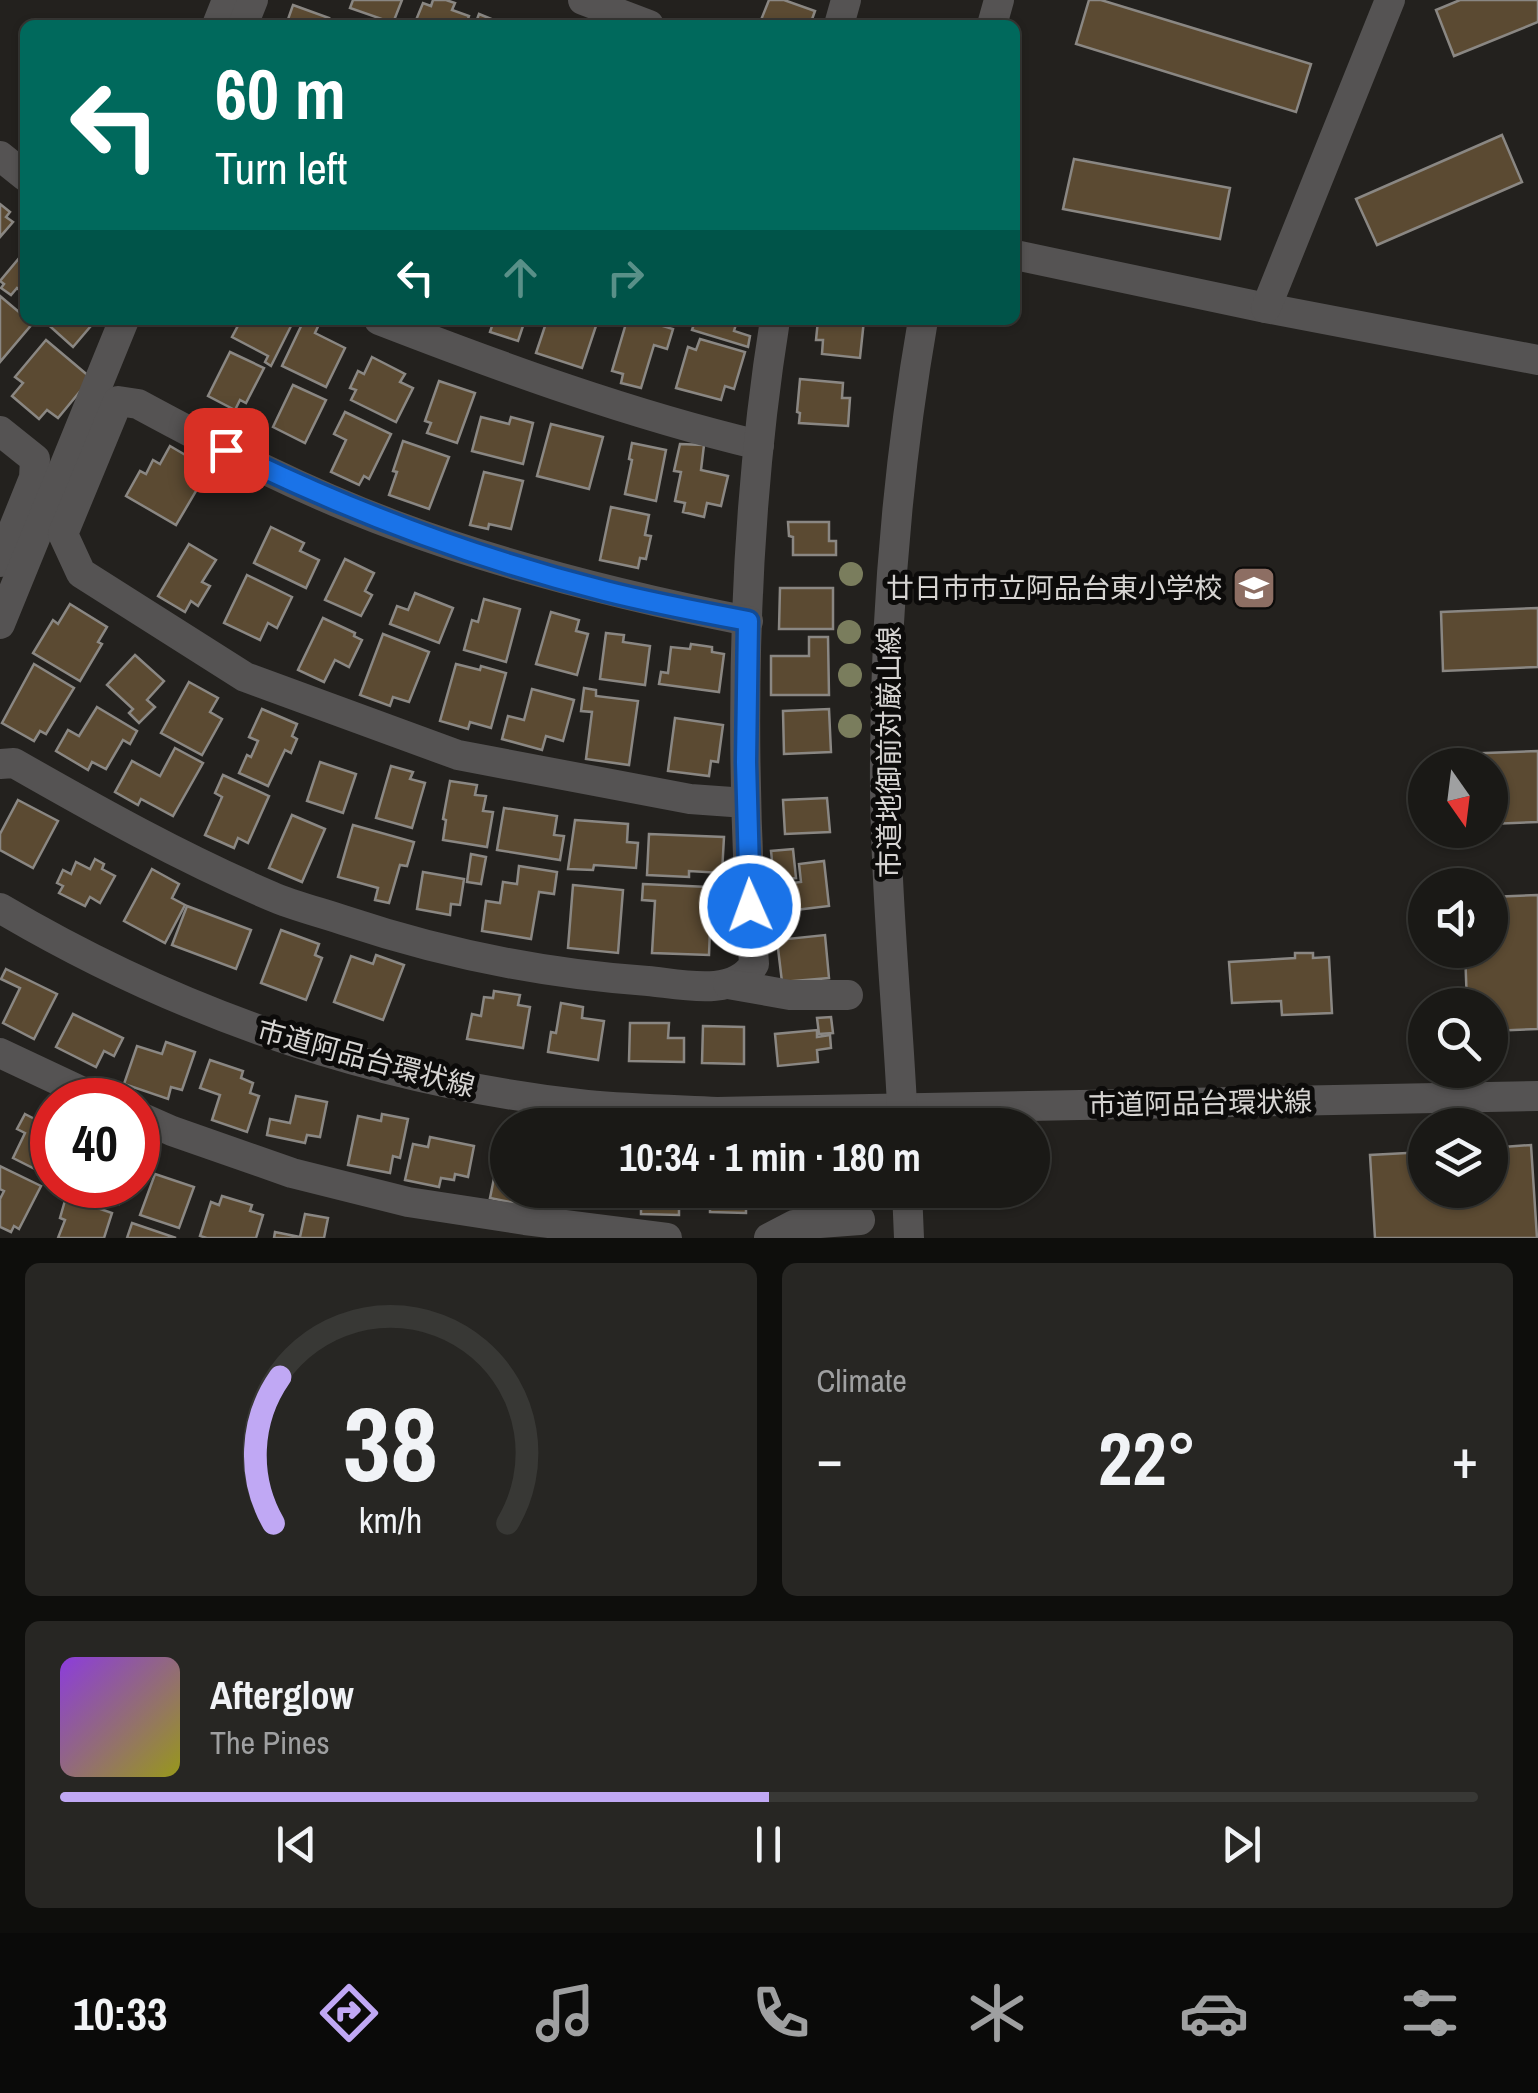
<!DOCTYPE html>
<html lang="en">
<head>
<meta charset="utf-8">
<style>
  body { margin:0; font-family:"Archivo Narrow","Noto Sans JP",sans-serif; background:#272623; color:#f1f3f6; height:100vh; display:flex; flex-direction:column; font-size:38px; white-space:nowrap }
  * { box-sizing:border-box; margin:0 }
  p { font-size:32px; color:#9fa0a1 }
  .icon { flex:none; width:55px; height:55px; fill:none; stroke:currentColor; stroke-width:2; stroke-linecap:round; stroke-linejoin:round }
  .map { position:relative; height:1238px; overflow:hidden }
  .panel { display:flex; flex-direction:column; gap:25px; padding:25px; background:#0e0e0c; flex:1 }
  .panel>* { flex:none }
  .hud { position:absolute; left:20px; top:20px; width:1000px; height:305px; border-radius:15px; box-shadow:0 2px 8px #0004,0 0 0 2px #383835; background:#00695c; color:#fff; overflow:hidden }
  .needle { width:65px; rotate:166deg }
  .fabs { position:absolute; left:1408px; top:748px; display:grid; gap:20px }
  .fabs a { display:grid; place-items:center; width:100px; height:100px; border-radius:50%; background:#1a1916; box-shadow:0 2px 8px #0004,0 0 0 2px #383835; font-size:50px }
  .speed { position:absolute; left:30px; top:1078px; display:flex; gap:20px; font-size:50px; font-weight:700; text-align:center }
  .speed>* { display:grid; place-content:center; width:130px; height:130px; border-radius:50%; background:#1a1916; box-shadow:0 2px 8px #0004,0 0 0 2px #383835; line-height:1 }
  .speed .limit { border:15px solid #d22; background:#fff; color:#111 }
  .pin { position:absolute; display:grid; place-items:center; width:85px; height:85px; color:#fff; margin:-42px; border-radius:20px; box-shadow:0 5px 15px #0006 }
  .me { position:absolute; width:110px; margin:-55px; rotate:358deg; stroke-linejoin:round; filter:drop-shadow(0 0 8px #0008) }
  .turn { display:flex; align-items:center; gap:35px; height:210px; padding:0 30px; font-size:45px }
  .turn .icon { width:130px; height:130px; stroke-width:2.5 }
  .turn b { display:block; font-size:70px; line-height:85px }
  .lanes { display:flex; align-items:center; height:95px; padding:0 30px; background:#0003; justify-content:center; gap:50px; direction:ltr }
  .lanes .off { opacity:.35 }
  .big { font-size:75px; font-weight:700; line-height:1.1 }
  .panel .tile { flex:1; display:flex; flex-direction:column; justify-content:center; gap:15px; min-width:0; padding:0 35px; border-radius:15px; background:#272623 }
  .panel .dial { align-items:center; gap:0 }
  .dial svg { height:260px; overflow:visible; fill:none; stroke:#383835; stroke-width:7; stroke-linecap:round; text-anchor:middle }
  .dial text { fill:#f1f3f6; stroke:none }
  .song { display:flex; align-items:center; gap:30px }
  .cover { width:120px; height:120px; border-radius:15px; background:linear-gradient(135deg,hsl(270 70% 55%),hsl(60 70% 35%)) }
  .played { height:10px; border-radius:5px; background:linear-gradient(90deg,#c0a8f4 50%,#383835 50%) }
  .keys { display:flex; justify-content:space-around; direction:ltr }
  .heat { display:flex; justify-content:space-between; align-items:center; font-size:55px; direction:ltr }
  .panel .tiles { flex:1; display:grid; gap:25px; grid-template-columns:1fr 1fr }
  .tile:last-child { grid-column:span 2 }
  .trip { position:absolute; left:490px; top:1108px; width:560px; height:100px; border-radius:50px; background:#1a1916; box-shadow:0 2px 8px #0004,0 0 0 2px #383835; font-weight:700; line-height:100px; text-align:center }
  .tabs { display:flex; height:160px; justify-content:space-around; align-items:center; background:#0a0a09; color:#9fa0a1 }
  .tabs .icon { width:70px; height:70px }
  .tabs .current { color:#c0a8f4 }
  .tabs b { font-size:45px; color:#f1f3f6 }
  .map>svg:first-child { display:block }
  .building { fill:#5b4a32; stroke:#8a8783; stroke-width:2.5 }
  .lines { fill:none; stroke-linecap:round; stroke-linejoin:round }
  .minor { stroke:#555353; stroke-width:30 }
  .tree { fill:#7a7d5d }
  .route-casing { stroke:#114b97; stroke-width:25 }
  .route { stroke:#1a73e8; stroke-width:18 }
  .labels { text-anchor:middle; stroke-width:10; stroke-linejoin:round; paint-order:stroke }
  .poi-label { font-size:28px; fill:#d6d4d2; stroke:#0c0b0a; text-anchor:end }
  .street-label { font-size:28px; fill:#d6d4d2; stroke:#0c0b0a }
</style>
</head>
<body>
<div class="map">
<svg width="1538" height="1238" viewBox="0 0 1538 1238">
  <rect width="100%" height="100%" fill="#23211e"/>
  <g class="building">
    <path d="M353,0H402L393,23L350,8Z"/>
    <path d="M433,0H446L455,3L452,10L469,16L466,25H414L423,3L431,6Z"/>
    <path d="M769,0H784L815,11L810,25H759Z"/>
    <path d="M1089,0H1101L1311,64L1296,112L1076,44Z"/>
    <path d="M1460,0H1538V22L1454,56L1436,10Z"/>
    <path d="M293,5L329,18L326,25H286Z"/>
    <path d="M479,14L506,25H475Z"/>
    <path d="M1502,135L1522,182L1377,245L1356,199Z"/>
    <path d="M1074,159L1230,188L1220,239L1063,209Z"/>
    <path d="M0,204L10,212L6,217L13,222L0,237Z"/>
    <path d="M25,251V301L20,297L23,293L17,288L11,295L1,288L4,284L0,281Z"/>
    <path d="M0,296L25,317V320L33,323L0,362Z"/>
    <path d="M43,320H96L73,347Z"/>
    <path d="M241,320H294L271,366L265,362L268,356L232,337Z"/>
    <path d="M304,320H321L315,333L345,348L326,387L282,366Z"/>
    <path d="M494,320H525L518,341L490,332Z"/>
    <path d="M547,320H598L582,368L536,353Z"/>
    <path d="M627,320H643L673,329L667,349L654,345L641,388L621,383L623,374L612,371Z"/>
    <path d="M687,320H748L747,324L737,321L734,331L750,336L748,347L692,330L694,324Z"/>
    <path d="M818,320H864L860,358L822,354L823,340H816Z"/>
    <path d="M700,339L745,352L734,389L725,386L721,400L676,388L688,347L696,350Z"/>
    <path d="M46,340L91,378L58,418L47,410L39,419L12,396L23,383L15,377Z"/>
    <path d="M230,352L264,368L246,403L240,400L235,410L208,396Z"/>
    <path d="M372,357L405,374L400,382L413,388L396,422L351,400L356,390L350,388L358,371L364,374Z"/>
    <path d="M800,379L843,383L842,398H850L848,426L799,423L800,413L797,412Z"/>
    <path d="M439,381L475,393L457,443L427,433L431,423L425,421Z"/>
    <path d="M293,385L326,400L305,443L273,427Z"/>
    <path d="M345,412L391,434L369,479L364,476L359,485L331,472L346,440L334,434Z"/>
    <path d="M481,417L509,424L511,417L533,423L523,464L472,451Z"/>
    <path d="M551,424L603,437L589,489L537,476Z"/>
    <path d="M403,441L449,457L429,509L389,495L397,472L393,471Z"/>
    <path d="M632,443L666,450L656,501L625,494L632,460L629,459Z"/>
    <path d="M680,444L704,445L701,470L728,476L721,506L707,503L704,517L683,512L685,503L675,501L681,472L674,471Z"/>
    <path d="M170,446L199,463L190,480L199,486L176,525L126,496L140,471L146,474L153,460L160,464Z"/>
    <path d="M484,472L523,481L511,529L489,524L488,529L470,525Z"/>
    <path d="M611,507L649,515L645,535L651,536L646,559L640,558L638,568L600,560Z"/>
    <path d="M788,522H829V541H836V555H793V537L789,536Z"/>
    <path d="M271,527L304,543L300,551L319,560L306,588L254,563Z"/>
    <path d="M189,544L216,560L202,582L210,586L198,606L191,601L185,612L158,596Z"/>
    <path d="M345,559L374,573L365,591L372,595L361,616L325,600Z"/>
    <path d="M247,575L292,597L277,628L268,623L260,640L224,623Z"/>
    <path d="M780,588H833V629H779Z"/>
    <path d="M415,593L453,608L439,643L390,624L397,606L408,610Z"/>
    <path d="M484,599L520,609L506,662L464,650L472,620L478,622Z"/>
    <path d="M70,604L107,627L98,642L102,644L80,681L33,653L53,620L58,624Z"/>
    <path d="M1538,608V667L1443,671L1441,612Z"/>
    <path d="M551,612L579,620L576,631L588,634L577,675L536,664Z"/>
    <path d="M323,618L355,633L354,636L362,640L349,667L335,660L324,682L298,670Z"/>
    <path d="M606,633L624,635L623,642L650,646L645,685L600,679Z"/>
    <path d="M383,634L429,652L409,702L393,697L390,706L360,695Z"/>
    <path d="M809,637H828L829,695H771V656H809Z"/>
    <path d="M691,644L712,647V652L724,654L719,692L659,684L661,672L668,673L671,647L690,649Z"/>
    <path d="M135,655L164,681L147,700L155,707L139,723L129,713L133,709L107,685Z"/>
    <path d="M34,664L74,688L46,734L40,731L34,741L2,723Z"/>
    <path d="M456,664L480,670L481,666L506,673L491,728L470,722L468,729L440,721Z"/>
    <path d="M189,682L218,698L210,712L222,719L202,755L161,733Z"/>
    <path d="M584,688L596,690V696L638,701L629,765L586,759L592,712L581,711Z"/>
    <path d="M532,689L574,700L563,741L546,736L542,750L502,739L508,716L524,720Z"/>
    <path d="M97,707L137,731L130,744L123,740L106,769L92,762L88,770L56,751L68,730L79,736Z"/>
    <path d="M262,709L297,724L292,736L297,739L291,753L285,750L268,786L239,773L247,755L251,757L258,741L249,737Z"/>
    <path d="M829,709L831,752L784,754L783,711Z"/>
    <path d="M675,718L723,725L718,762L711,761L709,776L668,771Z"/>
    <path d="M175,748L203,763L173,816L141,799L138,805L115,792L132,761L160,776Z"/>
    <path d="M1538,751V822L1490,824V765H1459V754Z"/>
    <path d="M320,762L356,774L343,813L307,801Z"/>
    <path d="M391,766L413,772L410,779L425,783L412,828L376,818Z"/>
    <path d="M223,775L269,796L248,843L238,838L234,848L205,835L222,797L215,793Z"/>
    <path d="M450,781L477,785L475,795L486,796L483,811L493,812L487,847L443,840L446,820L443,819Z"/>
    <path d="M827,798L830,832L785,834L783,800Z"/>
    <path d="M18,800L58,821L33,868L0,850V834Z"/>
    <path d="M504,808L557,816L554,835L564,836L560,860L497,850Z"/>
    <path d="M292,815L325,829L302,882L269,868Z"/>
    <path d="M575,820L628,824L627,842L638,843L636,868L594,865L593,870L568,869Z"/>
    <path d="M353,825L414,842L407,866L400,865L389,903L375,900L378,888L338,877Z"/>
    <path d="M649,834L724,837L722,873L689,871V877L647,875Z"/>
    <path d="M793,849L796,878L774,880L771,851Z"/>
    <path d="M471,854L486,857L481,884L467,882Z"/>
    <path d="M95,859L104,864L102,869L115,876L100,903L90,897L85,906L59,893L63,886L57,883L63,870L71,874L76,862L90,869Z"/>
    <path d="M824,861L829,906L795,910L792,883L801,882L799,864Z"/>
    <path d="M519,866L557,872L554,894L539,892L531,939L482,931L486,901L500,903L503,882L517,884Z"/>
    <path d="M152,869L179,884L172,898L185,905L165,943L124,921Z"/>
    <path d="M423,872L464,879L460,905L451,904L450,915L417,909Z"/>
    <path d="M643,884L730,888V904L711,903L709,955L652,953L655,901L642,900Z"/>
    <path d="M573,885L623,890L618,953L568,948Z"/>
    <path d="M1538,895V1029L1490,1031V1005H1467L1465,950H1490V897Z"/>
    <path d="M187,906L251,930L236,969L172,945Z"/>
    <path d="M281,930L319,944L315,955L322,958L306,1000L261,983Z"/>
    <path d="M825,935L829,978L782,982L777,940Z"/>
    <path d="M1295,953H1313V958L1329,957L1332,1013L1282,1015L1281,1001L1232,1003L1229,962L1295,958Z"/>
    <path d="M376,955L404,965L383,1020L334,1002L351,956L373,964Z"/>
    <path d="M6,969L57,994L34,1039L3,1023L20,988L1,979Z"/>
    <path d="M494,991L520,995L518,1005L530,1007L523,1048L467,1039L472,1014L481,1016L484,997L493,998Z"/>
    <path d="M561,1003L583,1007L582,1018L604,1021L598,1060L548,1052L551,1032L556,1033Z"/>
    <path d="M73,1014L123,1038L114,1056L104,1051L96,1067L56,1047Z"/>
    <path d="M831,1017L833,1033L819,1034L817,1018Z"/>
    <path d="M630,1023H669L668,1038H684V1062L629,1061Z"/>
    <path d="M703,1026L744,1027V1064L702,1063Z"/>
    <path d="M817,1030V1037L830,1035L831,1048L817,1050L818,1062L778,1066L775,1034Z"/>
    <path d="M166,1042L195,1052L182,1090L171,1087L168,1099L124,1084L137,1046L162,1054Z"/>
    <path d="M210,1060L243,1071L241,1078L253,1083L250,1093L259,1096L247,1132L212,1120L220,1095L200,1088Z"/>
    <path d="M296,1096L327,1102L320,1137L307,1135L305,1143L267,1135L270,1119L290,1123Z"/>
    <path d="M25,1114L52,1128V1149L41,1172L13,1158L25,1133L17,1129Z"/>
    <path d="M382,1114L408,1119L400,1158L393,1156L390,1173L348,1165L358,1116L381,1121Z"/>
    <path d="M430,1137L474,1146L468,1177L455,1174L454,1180L441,1178L439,1187L405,1180L413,1144L428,1147Z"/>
    <path d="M502,1139L508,1140V1190H527L524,1205L490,1198Z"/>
    <path d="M1531,1145L1537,1238H1375L1370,1155L1425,1152V1190H1490V1148Z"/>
    <path d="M0,1166L41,1186L19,1229L14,1226L11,1232L0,1227V1199L4,1191L0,1189Z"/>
    <path d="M155,1174L194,1187L179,1228L140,1215Z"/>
    <path d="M76,1185H125L119,1204L75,1189Z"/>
    <path d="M564,1190H603V1202L563,1201Z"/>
    <path d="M646,1190H688V1201H679V1215L641,1214V1195H646Z"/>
    <path d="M710,1190H746V1213L710,1212Z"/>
    <path d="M796,1190H830L833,1215L798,1218Z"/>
    <path d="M222,1196L252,1205L250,1211L263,1215L256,1238H207L200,1236L211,1202L219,1205Z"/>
    <path d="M66,1197L112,1213L104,1238H58L65,1220L60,1218Z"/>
    <path d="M305,1214L328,1218L324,1238H274L275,1232L300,1237Z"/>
    <path d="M132,1223L176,1238H127Z"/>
  </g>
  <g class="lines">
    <g class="minor">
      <path d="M583,0L649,25"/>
      <path d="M217,25L227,0"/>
      <path d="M243,25L253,0"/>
      <path d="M839,25L846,0"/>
      <path d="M992,25L999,0"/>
      <path d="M0,156L25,176"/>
      <path d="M1015,255L1266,308L1538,360"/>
      <path d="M1266,308L1390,0"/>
      <path d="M379,320C503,368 629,414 759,445"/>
      <path d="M0,431L35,459L34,478L0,562"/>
      <path d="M0,624L124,320"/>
      <path d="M0,764L14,763C98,811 182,858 271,896C294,906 319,912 343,920C442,953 544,974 648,981C680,984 735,998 754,964C739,750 741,532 775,320"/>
      <path d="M746,803L690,799L458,755L245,677L81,573L63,534L118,401L138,404C221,449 305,492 394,525C509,568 627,597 748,621"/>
      <path d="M0,908C181,1015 378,1082 587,1105C630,1109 674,1110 717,1112L1538,1096"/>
      <path d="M728,984L790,995H848"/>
      <path d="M0,1053L100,1100"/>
      <path d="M138,1116L172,1131L292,1173L408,1202L525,1220L667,1238"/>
      <path d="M903,1125C898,1013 886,902 885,790C884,633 896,475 923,320"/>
      <path d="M907,1190L909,1238"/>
      <path d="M769,1238L794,1225L860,1220"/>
    </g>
  </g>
  <g class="tree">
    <circle cx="851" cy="574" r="12"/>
    <circle cx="849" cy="632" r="12"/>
    <circle cx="850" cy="675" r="12"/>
    <circle cx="850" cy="726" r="12"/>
  </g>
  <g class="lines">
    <defs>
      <path id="route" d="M226,450C347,510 474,558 605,591C652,603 700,612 748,621L746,762L750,906"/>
    </defs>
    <use href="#route" class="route-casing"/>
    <use href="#route" class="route"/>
  </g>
  <defs>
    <symbol id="school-square" viewBox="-11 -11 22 22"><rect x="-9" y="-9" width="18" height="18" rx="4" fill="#8d6e63" stroke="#0c0b0a"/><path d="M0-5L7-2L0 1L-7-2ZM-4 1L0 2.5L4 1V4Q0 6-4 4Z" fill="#fff"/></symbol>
  </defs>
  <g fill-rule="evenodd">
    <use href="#school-square" x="1229" y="563" width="50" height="50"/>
  </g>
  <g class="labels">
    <g class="poi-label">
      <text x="1222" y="598">廿日市市立阿品台東小学校</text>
    </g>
    <g class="street-label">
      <text transform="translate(889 752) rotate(-90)" y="10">市道地御前対厳山線</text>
      <text transform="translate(366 1058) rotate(15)" y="10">市道阿品台環状線</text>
      <text transform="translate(1200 1103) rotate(-1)" y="10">市道阿品台環状線</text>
    </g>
  </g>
</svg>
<div class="fabs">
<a><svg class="needle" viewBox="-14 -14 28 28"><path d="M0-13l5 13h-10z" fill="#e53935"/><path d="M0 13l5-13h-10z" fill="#9fa0a1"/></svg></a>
<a><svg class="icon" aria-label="sound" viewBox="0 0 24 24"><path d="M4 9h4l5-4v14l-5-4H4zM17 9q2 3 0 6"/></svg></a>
<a><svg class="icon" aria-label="search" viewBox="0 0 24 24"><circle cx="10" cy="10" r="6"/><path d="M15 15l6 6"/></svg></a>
<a><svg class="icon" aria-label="layers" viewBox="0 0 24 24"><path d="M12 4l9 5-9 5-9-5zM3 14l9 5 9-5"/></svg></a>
</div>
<div class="speed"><div class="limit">40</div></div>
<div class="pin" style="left:226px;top:450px;background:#d93025"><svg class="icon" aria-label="arrive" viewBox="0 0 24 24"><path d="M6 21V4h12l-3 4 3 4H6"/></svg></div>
<svg class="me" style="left:750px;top:906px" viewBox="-20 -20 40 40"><circle r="17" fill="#1a73e8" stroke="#fff" stroke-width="3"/><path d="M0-11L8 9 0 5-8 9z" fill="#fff"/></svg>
<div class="trip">10:34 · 1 min · 180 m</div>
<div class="hud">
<div class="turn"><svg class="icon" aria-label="left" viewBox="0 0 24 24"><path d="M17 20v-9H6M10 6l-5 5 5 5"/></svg><div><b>60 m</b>Turn left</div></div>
<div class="lanes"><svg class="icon" aria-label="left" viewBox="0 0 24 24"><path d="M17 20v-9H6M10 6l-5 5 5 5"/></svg><svg class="icon off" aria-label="ahead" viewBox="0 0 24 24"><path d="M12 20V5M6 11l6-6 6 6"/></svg><svg class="icon off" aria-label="right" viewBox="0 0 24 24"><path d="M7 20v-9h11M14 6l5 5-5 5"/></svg></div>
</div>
</div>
<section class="panel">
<div class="tiles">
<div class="tile dial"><svg viewBox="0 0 100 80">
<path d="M14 69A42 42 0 1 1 86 69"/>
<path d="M14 69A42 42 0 0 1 16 24" stroke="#c0a8f4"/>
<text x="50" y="56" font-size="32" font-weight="700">38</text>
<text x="50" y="72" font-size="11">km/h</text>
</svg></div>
<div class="tile"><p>Climate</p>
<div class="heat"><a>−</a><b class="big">22°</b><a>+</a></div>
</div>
<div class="tile">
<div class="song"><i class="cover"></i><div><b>Afterglow</b><p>The Pines</p></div></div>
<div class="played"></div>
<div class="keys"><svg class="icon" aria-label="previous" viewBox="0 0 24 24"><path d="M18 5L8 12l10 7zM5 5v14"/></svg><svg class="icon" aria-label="pause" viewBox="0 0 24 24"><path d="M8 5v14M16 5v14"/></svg><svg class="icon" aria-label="next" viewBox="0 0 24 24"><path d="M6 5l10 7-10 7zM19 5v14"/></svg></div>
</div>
</div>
</section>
<nav class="tabs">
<b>10:33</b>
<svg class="icon current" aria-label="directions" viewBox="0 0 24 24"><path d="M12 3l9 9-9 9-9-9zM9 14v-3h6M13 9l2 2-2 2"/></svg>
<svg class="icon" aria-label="music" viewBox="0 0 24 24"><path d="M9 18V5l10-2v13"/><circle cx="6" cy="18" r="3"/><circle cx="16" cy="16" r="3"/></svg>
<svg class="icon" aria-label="phone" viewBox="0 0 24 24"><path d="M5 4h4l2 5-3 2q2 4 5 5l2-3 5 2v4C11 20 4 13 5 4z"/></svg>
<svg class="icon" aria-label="climate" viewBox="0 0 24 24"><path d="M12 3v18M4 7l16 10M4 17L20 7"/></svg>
<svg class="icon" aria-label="car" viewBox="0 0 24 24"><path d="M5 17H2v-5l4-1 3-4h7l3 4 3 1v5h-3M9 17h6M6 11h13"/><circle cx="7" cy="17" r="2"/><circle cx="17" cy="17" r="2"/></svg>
<svg class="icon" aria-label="filters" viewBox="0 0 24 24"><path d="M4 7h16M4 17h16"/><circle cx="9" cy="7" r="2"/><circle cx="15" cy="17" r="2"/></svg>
</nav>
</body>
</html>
